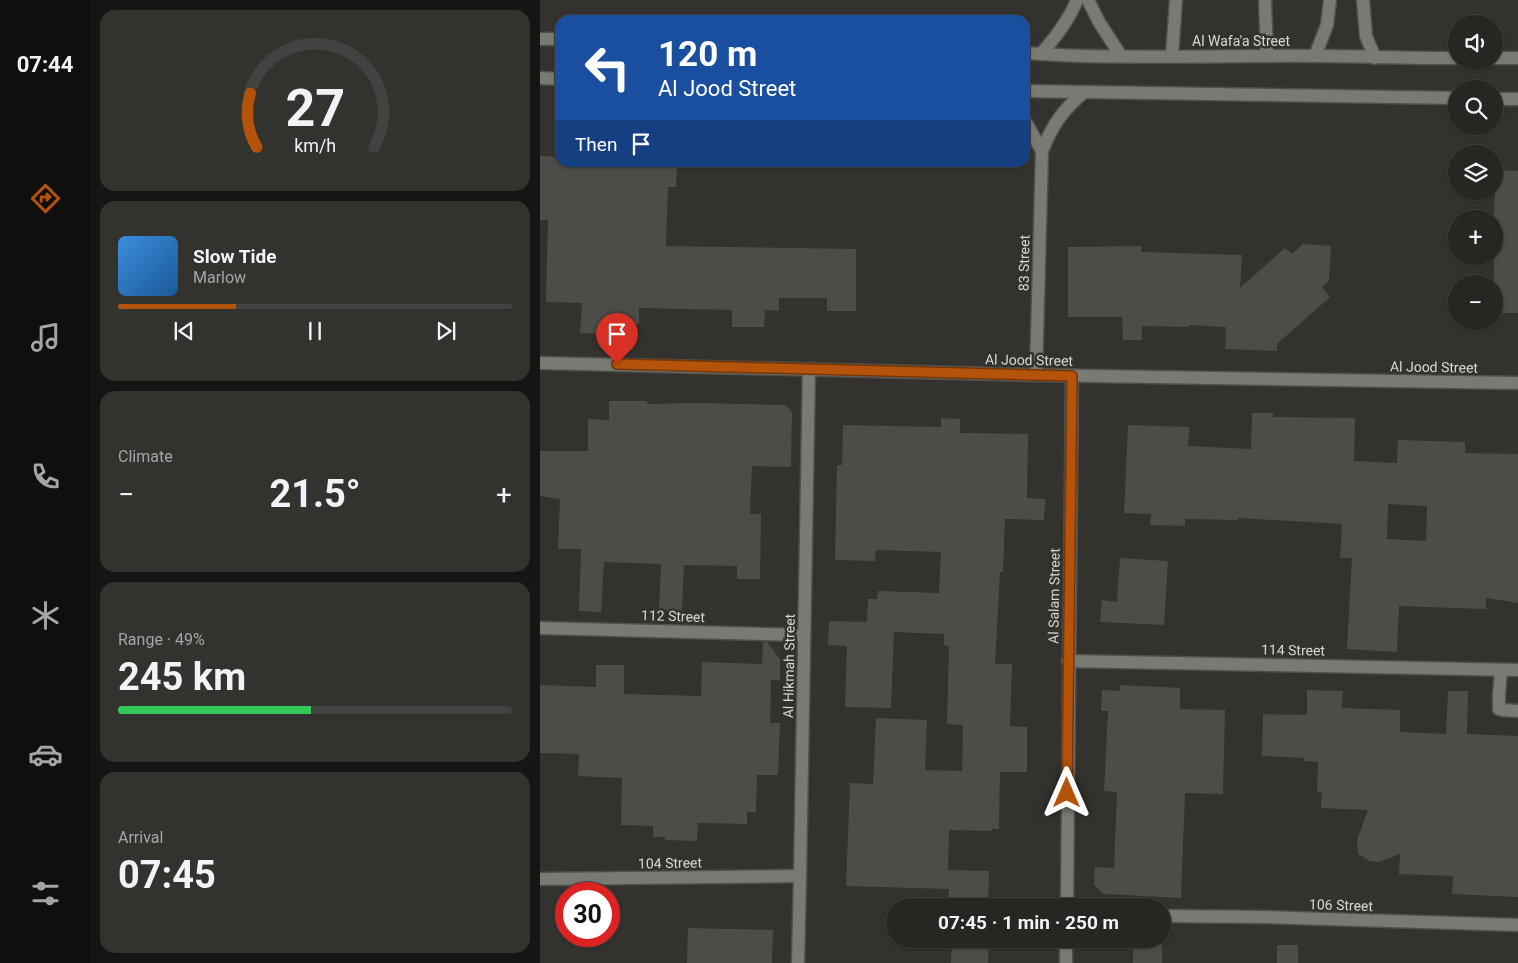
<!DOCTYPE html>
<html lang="en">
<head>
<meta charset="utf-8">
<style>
  body { margin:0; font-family:Roboto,sans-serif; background:#32322f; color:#f1f3f6; height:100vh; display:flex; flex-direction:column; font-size:19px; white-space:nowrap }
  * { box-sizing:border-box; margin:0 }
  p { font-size:16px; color:#a4a5a5 }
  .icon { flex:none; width:28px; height:28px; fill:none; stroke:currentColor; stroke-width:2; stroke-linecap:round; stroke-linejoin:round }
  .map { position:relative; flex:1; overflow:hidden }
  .drawer { display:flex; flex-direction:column; gap:10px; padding:10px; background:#151513; width:450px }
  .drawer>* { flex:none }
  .banner { position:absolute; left:15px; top:15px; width:475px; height:152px; border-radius:15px; box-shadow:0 1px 4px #0004,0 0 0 1px #424340; background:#1a4fa0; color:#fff; overflow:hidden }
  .buttons { position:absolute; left:908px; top:15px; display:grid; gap:10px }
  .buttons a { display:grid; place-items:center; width:55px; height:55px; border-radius:50%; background:#262622; box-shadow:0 1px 4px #0004,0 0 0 1px #424340; font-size:25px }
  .speed { position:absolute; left:15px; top:882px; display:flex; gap:10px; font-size:25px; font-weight:700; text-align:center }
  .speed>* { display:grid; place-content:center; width:65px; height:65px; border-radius:50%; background:#262622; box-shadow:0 1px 4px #0004,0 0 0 1px #424340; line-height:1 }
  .speed .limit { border:8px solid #d22; background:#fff; color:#111 }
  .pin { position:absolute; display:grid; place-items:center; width:42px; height:42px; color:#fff; margin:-51px -21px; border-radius:50% 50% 50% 0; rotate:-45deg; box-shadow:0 0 5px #0007 }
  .pin .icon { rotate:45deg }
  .me { position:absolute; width:55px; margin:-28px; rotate:0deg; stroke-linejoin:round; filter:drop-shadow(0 0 4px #0008) }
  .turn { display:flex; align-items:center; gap:18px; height:105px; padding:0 20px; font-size:22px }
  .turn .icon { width:65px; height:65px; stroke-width:2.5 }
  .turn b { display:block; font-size:35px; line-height:42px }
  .then { display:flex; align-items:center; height:48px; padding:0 20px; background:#0003; gap:10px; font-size:19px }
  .big { font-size:38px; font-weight:700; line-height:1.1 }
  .drawer .card { flex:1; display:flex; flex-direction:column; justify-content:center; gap:8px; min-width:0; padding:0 18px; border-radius:15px; background:#32322f }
  .drawer .dial { align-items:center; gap:0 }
  .dial svg { height:130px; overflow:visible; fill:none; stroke:#424340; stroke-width:7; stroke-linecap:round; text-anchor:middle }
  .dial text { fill:#f1f3f6; stroke:none }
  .song { display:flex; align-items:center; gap:15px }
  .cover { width:60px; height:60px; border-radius:8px; background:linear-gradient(135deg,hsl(210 70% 55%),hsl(210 70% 35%)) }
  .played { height:5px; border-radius:2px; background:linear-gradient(90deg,#b45309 30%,#424340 30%) }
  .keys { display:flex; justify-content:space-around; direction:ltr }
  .heat { display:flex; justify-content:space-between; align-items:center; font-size:28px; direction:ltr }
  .charge { height:8px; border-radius:4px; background:linear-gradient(90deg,#34c759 49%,#424340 0) }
  .trip { position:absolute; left:346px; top:898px; width:285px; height:50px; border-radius:25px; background:#262622; box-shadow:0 1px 4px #0004,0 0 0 1px #424340; font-weight:700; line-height:50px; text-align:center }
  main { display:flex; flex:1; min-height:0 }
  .tabs { display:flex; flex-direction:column; width:90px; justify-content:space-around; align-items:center; background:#0f0f0e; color:#a4a5a5 }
  .tabs .icon { width:35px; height:35px }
  .tabs .on { color:#b45309 }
  .tabs b { font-size:22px; color:#f1f3f6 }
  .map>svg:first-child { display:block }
  .building { fill:#4c4c48; fill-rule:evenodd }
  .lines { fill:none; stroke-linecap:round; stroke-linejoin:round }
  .minor-casing { stroke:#4f4f4b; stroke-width:15 }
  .minor { stroke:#7a7a75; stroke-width:12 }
  .route-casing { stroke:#753606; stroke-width:12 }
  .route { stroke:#b45309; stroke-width:9 }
  .labels { text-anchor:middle; stroke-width:5; stroke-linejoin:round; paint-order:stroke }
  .street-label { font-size:14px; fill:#d8d8d5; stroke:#33322e }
</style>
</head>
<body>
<main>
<nav class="tabs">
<b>07:44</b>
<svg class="icon on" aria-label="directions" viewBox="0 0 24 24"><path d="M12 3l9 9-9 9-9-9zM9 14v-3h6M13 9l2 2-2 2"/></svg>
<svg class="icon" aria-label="music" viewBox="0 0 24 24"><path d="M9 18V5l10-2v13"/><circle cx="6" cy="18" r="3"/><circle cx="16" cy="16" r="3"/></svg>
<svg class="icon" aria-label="phone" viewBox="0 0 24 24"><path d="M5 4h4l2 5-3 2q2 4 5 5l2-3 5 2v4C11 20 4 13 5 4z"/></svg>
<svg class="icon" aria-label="climate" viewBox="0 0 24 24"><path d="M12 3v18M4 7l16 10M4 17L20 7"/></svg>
<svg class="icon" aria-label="car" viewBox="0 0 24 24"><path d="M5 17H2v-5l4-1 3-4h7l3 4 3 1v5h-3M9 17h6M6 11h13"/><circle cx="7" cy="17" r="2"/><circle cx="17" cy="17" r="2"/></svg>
<svg class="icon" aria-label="filters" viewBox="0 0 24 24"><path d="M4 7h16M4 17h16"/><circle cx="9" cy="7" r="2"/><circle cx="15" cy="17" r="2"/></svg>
</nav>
<section class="drawer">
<div class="card dial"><svg viewBox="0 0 100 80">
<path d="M14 69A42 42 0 1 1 86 69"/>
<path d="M14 69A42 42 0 0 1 10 36" stroke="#b45309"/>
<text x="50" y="56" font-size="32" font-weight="700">27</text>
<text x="50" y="72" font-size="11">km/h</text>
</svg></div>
<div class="card">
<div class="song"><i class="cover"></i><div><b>Slow Tide</b><p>Marlow</p></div></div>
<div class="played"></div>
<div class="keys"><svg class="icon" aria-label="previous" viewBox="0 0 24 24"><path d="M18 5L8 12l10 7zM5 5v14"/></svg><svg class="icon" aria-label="pause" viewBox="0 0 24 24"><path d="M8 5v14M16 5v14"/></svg><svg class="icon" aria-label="next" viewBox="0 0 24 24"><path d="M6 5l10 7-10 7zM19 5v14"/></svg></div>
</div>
<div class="card"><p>Climate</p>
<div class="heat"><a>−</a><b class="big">21.5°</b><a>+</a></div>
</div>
<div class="card"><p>Range · 49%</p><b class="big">245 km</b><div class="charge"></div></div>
<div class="card"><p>Arrival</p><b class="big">07:45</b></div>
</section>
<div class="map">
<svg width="978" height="963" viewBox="0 0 978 963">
  <rect width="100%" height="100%" fill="#33322e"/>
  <g class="building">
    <path d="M0,156L20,157V162H137L136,187H128L126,246L316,249V311H287V298H239V311L225,310L224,327H192V310L99,308V324H81V328H66V334L40,333L42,303L6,302L8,220H0Z"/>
    <path d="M956,170L978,171V313H954V213Z"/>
    <path d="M763,244L791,246L789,281L782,287L790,297L737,344V351L685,349L686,327L649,325V327L602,326V340H583L582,317H528V247L601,246V252L702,255L700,288L745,248L752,254Z"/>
    <path d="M69,401H107V404L158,403L246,405L252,413L251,467L212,466L210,514H221L220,579H197V566L144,565L142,611L119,610L121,564L64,562L61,612L39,611L41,549H18L20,499L0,496V451H48V419L69,420Z"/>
    <path d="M712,413H733V417L815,418L814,461L857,463L858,440L925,442V453L978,454V603L946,598V609L859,606L857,652L807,649L812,558H800L802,524L698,518V520L645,519V526L610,525L611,514L584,513L588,425L649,427L648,446L711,449ZM848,504L887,506L886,541L847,539Z"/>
    <path d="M401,418L420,419V433L488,434L487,498L505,499L504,520L465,519L463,572H460L455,664H472L470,726L487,727V772H460L459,829H452V831L409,830L408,870L449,871L448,906H408L409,889L306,886L310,783L333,784L336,718L387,720L385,770L422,771L423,725L407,724L409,646L404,645V634L354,632L351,708L305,707L307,646L288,645L289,621L327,622L328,599H337L338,591L399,593L401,552L336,550L335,561L295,560L297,465H302L303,425L401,427Z"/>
    <path d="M580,558L628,561L624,625L560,622L562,600L577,602Z"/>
    <path d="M223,642H227L240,659V680H231L230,723H240L238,775H217L216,812H207V824L158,823L157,841L125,840V837H113V826L81,825L82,778L38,776L39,754L0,753V685L56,687V665H84V694L161,696L162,662L222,664Z"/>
    <path d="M580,685L640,688V709L685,710L683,794L645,793L641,898L564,894L554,885L555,867L574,868L577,792L564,791L568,711H561L562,690L580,691Z"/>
    <path d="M767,690L803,691L802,708L860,710V732L906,734L908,691H928L927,734L978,736V897L912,894L913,876L859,874L860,854L839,862L830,861L818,854L817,840L828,810L781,808L782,792H777L778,762L764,761L765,758L722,756L723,714L767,715Z"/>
    <path d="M148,928L233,930L232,963H147Z"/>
    <path d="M412,939L449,940L448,963H411Z"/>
    <rect x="593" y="941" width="29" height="22"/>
    <rect x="737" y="945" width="21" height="18"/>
  </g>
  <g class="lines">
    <defs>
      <g id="minor">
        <path d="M548,0L559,22L581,56"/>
        <path d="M725,0L727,56"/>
        <path d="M823,0L826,36L835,58"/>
        <path d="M0,39H20"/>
        <path d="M485,53C565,59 646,56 727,56C790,55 853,58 916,58"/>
        <path d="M501,54C515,38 529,20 537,0"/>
        <path d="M632,56L636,0"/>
        <path d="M775,56L787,25L790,0"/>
        <path d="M954,58H978"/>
        <path d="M0,78L20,79"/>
        <path d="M485,91L916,98"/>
        <path d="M954,99H978"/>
        <path d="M485,121L502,151"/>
        <path d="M0,363L496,375L978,383"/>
        <path d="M496,375L502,151C513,124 522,111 544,92"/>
        <path d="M0,628L264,635"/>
        <path d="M528,661L978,670"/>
        <path d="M961,670L959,695V709L963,710L978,711"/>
        <path d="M0,879L260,876"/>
        <path d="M527,906L532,376"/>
        <path d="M622,916L725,917L978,925"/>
        <path d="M258,963L260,876L269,369"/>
        <path d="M526,963V939"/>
      </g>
    </defs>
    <use href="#minor" class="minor-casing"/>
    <use href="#minor" class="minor"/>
  </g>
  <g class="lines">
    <defs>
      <path id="route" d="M77,364L532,376L527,793"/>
    </defs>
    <use href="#route" class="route-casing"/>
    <use href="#route" class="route"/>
  </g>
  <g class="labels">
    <g class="street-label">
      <text x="701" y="46">Al Wafa'a Street</text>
      <text transform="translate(484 263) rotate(-89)" y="5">83 Street</text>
      <text transform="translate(489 360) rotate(1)" y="5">Al Jood Street</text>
      <text transform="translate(894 367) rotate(1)" y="5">Al Jood Street</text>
      <text transform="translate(514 596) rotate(-89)" y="5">Al Salam Street</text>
      <text transform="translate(133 616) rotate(2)" y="5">112 Street</text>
      <text transform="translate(753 650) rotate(1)" y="5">114 Street</text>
      <text transform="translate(249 666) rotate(-89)" y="5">Al Hikmah Street</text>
      <text transform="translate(130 863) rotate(-1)" y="5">104 Street</text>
      <text transform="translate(801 905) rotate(2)" y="5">106 Street</text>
    </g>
  </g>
</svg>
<div class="buttons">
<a><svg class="icon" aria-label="sound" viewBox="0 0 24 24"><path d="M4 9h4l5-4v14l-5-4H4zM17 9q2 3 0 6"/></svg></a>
<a><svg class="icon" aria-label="search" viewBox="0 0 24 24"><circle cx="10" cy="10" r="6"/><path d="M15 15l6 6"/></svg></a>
<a><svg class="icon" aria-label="layers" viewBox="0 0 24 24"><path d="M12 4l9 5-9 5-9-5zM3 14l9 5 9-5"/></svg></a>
<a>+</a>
<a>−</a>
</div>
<div class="speed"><div class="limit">30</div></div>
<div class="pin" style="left:77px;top:364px;background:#d93025"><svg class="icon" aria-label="arrive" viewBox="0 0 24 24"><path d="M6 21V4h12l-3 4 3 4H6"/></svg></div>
<svg class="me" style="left:527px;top:793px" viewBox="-20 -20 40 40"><path d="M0-17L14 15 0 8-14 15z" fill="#b45309" stroke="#fff" stroke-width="4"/></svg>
<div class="trip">07:45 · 1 min · 250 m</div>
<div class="banner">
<div class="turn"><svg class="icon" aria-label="left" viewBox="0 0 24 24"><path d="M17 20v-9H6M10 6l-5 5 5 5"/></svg><div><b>120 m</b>Al Jood Street</div></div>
<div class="then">Then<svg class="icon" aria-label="arrive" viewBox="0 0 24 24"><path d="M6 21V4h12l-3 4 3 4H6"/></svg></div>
</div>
</div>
</main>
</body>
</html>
